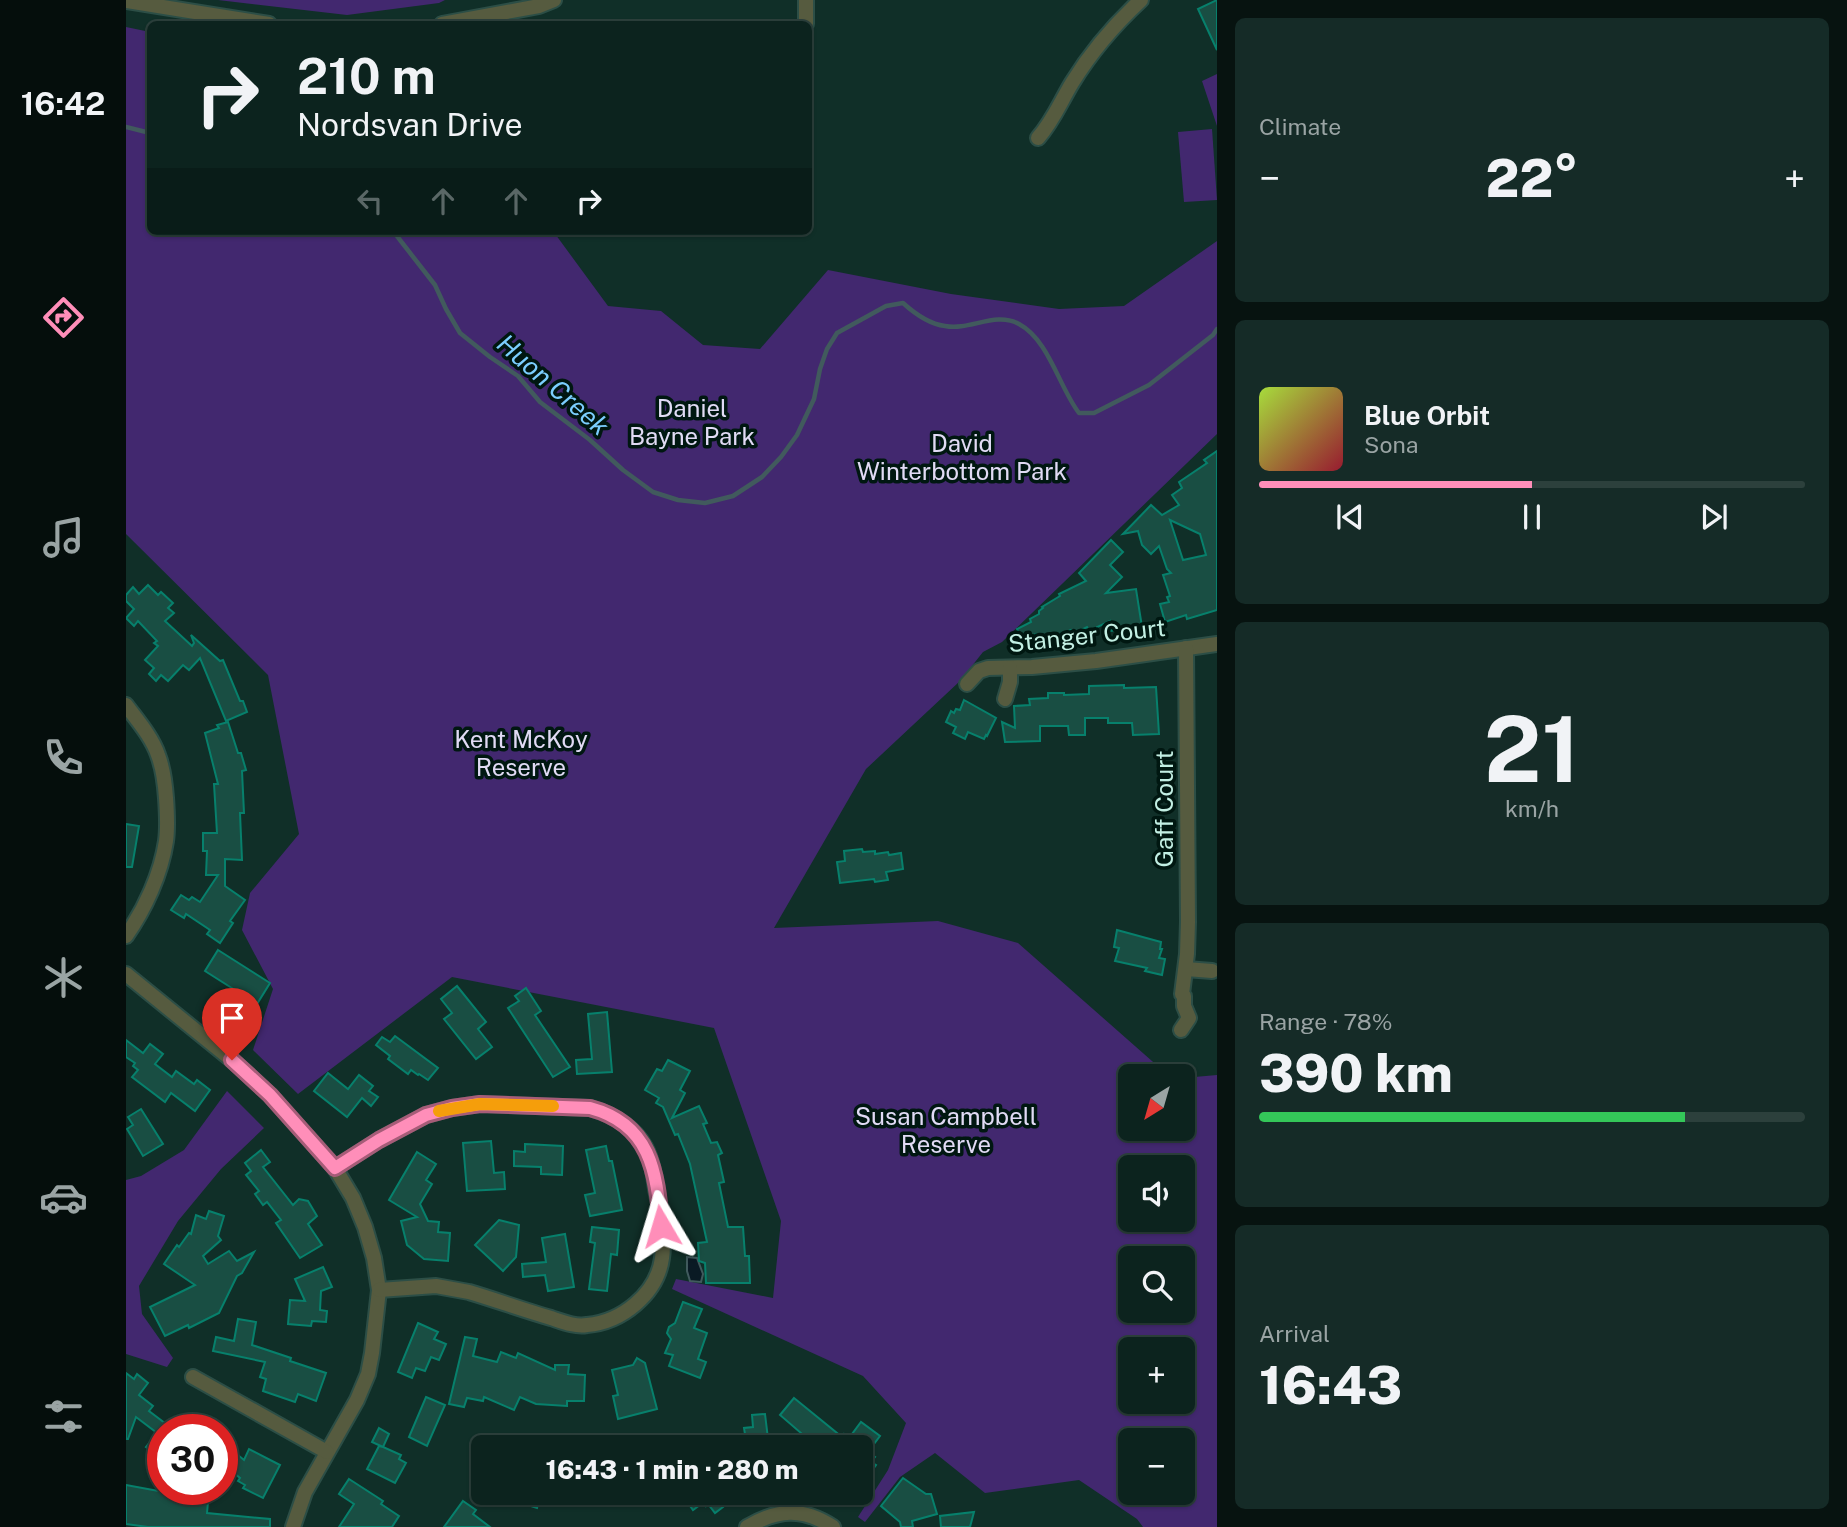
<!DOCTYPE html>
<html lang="en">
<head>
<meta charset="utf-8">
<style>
  body { margin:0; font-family:"Public Sans",sans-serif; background:#152b27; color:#f1f3f6; height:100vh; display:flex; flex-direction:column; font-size:26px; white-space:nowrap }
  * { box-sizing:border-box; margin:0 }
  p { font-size:23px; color:#9aa4a4 }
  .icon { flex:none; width:38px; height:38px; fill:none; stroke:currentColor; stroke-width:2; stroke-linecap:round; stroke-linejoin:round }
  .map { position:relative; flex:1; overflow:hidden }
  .drawer { display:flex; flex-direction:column; gap:18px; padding:18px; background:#071310; width:630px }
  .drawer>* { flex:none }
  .top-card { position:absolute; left:21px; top:21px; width:665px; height:214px; border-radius:10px; box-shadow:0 2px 5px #0004,0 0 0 2px #2c403c; background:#0c231e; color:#f1f3f6; overflow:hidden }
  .needle { width:46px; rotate:217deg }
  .buttons { position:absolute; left:992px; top:1064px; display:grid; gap:14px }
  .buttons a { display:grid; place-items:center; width:77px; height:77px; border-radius:10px; background:#0c231e; box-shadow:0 2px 5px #0004,0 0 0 2px #2c403c; font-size:35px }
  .speed { position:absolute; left:21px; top:1414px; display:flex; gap:14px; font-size:35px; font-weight:700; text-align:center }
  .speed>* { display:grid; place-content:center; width:91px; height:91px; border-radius:50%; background:#0c231e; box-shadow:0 2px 5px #0004,0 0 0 2px #2c403c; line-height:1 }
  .speed .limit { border:10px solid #d22; background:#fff; color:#111 }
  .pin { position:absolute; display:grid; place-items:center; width:60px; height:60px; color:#fff; margin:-72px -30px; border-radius:50% 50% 50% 0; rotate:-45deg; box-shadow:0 0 7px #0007 }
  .pin .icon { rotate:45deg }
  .me { position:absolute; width:77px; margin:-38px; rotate:353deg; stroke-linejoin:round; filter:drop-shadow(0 0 5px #0008) }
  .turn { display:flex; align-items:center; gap:24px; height:147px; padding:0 35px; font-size:32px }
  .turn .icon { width:91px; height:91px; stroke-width:2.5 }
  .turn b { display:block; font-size:49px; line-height:60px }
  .lanes { display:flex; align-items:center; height:66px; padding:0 35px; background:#0003; justify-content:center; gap:35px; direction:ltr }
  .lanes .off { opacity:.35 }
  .big { font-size:52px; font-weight:800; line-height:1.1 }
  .drawer .tile { flex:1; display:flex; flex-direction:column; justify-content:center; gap:10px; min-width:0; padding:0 24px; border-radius:10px; background:#152b27 }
  .drawer .dial { align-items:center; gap:0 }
  .dial b { font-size:91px; line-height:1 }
  .song { display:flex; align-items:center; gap:21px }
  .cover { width:84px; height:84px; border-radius:10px; background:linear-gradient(135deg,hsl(80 70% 55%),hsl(350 70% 35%)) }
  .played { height:7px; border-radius:4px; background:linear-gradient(90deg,#ff8eb9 50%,#2c403c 50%) }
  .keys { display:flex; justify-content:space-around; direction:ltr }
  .heat { display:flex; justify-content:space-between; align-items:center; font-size:38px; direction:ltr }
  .charge { height:10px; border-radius:5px; background:linear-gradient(90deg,#34c759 78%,#2c403c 0) }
  .trip { position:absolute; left:345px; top:1435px; width:402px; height:70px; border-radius:10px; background:#0c231e; box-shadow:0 2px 5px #0004,0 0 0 2px #2c403c; font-weight:800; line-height:70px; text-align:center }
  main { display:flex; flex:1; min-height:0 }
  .tab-bar { display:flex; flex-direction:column; width:126px; justify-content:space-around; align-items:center; background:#050e0c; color:#9aa4a4 }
  .tab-bar .icon { width:49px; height:49px }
  .tab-bar .on { color:#ff8eb9 }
  .tab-bar b { font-size:32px; color:#f1f3f6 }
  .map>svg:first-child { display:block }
  .green { fill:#42286f; fill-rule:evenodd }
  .water { fill:#0a1a24; stroke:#415a5d; stroke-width:2 }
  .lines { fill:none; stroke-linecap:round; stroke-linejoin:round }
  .stream { stroke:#415a5d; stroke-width:4.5 }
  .building { fill:#194e43; stroke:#07806c; stroke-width:2; fill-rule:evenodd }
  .minor-casing { stroke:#2c4e46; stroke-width:18 }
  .minor { stroke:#565b3f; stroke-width:14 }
  .route-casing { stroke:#a65c78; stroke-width:18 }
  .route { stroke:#ff8eb9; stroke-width:12 }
  .slow { stroke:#f59e0b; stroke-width:12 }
  .labels { text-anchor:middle; stroke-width:7; stroke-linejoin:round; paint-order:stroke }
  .park-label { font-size:24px; fill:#e1dbf5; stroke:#001711 }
  .street-label { font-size:24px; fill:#c2efe3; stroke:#001711 }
  .water-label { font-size:26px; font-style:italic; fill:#7bceff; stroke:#001711 }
</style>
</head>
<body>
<main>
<nav class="tab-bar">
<b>16:42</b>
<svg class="icon on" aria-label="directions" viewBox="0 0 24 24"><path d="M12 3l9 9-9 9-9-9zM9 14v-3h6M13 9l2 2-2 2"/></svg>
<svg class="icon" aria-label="music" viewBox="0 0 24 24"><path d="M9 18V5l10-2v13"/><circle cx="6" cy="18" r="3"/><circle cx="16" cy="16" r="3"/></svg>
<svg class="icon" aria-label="phone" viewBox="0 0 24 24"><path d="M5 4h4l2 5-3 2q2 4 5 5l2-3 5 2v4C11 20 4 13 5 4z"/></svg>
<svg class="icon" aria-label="climate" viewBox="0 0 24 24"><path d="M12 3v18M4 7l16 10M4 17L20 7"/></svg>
<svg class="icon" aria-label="car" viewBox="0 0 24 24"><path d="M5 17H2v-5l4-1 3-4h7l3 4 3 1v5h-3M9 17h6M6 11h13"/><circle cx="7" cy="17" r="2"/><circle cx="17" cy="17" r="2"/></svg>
<svg class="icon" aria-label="filters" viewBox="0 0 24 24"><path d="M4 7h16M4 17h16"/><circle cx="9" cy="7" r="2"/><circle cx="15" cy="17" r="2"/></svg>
</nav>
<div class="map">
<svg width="1091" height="1527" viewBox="0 0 1091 1527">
  <rect width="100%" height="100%" fill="#102f28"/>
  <g class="green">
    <path d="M92,0H319L313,3L221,15Z"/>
    <path d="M0,27L24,32V133L0,127Z"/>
    <path d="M1091,74V126L1076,81Z"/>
    <path d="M0,128L24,134V231H264L288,259L275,239L267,231H427L482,306L535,311L577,345L634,349L702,270L825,294L933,309L998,306L1091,241V434L876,642L857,652L834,681L740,769L648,928L812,921L892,943L1043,1076H1004V1129H1057V1078L1091,1075V1527H1017L1011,1519L953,1480L859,1493L809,1453L774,1477L739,1522L732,1517L762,1470L780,1423L737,1376L546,1289L550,1279L647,1298L655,1221L588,1028L326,977L172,1094L127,1050L147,989L116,930L124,893L173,834L142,675L0,534ZM1004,1167H1057V1220H1004ZM1004,1258H1057V1311H1004ZM1004,1349H1057V1402H1004ZM1004,1440H1057V1493H1004Z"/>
    <path d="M1086,129L1091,200L1058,202L1052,132Z"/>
    <path d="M101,1091L138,1128L95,1169L52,1221L13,1286L16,1314L47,1358L41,1367L0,1354V1180L15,1176L58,1150Z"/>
  </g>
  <path class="water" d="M561,1257L571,1258L577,1274L575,1282L564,1281L561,1271Z"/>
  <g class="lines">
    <g class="stream">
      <path d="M0,127L24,133"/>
      <path d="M267,231L309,285L320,309L334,333L364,357L392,376L414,402L464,440L497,470L527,492L552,500L579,503L607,496L636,477L655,457L671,435L688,399L694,369L701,349L711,333L760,306L777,303C788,313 803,324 819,326C844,331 869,311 893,324C923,340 933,387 953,413H968L1023,385L1087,335L1091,329"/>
    </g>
  </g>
  <g class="building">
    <path d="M1091,0V50L1072,9Z"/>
    <path d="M1091,451V610L1061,619L1060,615L1039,622L1034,604L1043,602L1041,597L1044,596L1037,575L1045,573L1041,569L1033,546L1025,554L1016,545L1012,531L997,534L1025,505L1036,515L1053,505L1046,495L1056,488L1053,482L1081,463L1078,460ZM1044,520L1074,534L1080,555L1057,560Z"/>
    <path d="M985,540L997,552L984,565L996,577L980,593L1010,589L1016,627L985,631L984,621L963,631L961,627L947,634L945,630L927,637L925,634L913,640L910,634L896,640L891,629L905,622L904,619L913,614V611L917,608L916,607L934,596L933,594L960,581L953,573Z"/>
    <path d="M22,585L32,595L35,592L47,603L42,608L48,613L39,621L66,646L68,643L65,635L94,661L97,660L114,701H117L121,712L100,721L74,658L63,670L57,665L42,681L35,675L30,681L23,674L28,668L19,660L32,646L28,643L31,641L12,621L8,626L0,618L8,609L0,601V595L7,587L13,594Z"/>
    <path d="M998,685V688L1030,687L1033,734L1007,735L1006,723H982V718H959V735H943L942,726H914V741L879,742L876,722L889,728L888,706L904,705L903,699L922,698V693H938V695L963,694V686Z"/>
    <path d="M838,700L870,718L861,736L860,735L858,739L842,732L839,739L827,733L830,727L820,722L825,711L828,713L830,709L834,710Z"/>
    <path d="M102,722L112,753H115L120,770L116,771L118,813H114L116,860L99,859V886L119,900L104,921L107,923L94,943L81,934L84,930L60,914L58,918L45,910L55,895L63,900L66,897L74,902L92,875H80L81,851H77V833H91L88,784H92L79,733L93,728L91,725Z"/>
    <path d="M0,824L13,826L6,867H0Z"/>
    <path d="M736,849L737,852L749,851V854L762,852L763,855L775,853L777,869L760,872L762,880L749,882L748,879L714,883L711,862L719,861L718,851Z"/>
    <path d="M991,930L1035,942L1034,949H1036L1033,958L1039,959L1036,975L1019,971L1021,968L989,961L993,948L988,947Z"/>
    <path d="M92,950L144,983L131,1004L79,971Z"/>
    <path d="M331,986L360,1022L352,1029L366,1047L350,1059L318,1019L326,1013L315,999Z"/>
    <path d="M400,988L415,1011L409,1015L444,1067L427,1077L382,1008L393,1001L389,996Z"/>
    <path d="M481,1012L486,1072L451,1074L450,1060L466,1059L462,1014Z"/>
    <path d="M269,1036L312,1068L302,1080L293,1074L292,1075L285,1070L282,1074L262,1059L264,1056L250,1045L256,1037L264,1042Z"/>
    <path d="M0,1040L17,1053L24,1044L37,1054L29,1064L46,1077L50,1071L68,1084L71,1080L84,1090L69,1111L45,1093L39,1102L6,1077L12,1070L7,1066L9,1063L0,1057Z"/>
    <path d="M542,1060L564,1071L554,1090L559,1093L546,1118L573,1106L581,1123L577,1124L585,1143L591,1142L596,1153L592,1155L598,1182L593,1183L602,1227H617L619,1256H623L624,1283H580L579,1263L573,1261L572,1243L581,1242L564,1164L552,1134L549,1135L537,1107L530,1103L533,1098L519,1090L531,1069L536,1071Z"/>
    <path d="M202,1073L222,1089L233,1075L247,1086L243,1091L252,1097L245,1106L236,1098L221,1117L188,1091Z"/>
    <path d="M15,1109L37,1144L17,1156L1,1129L7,1125L2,1117Z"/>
    <path d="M365,1141L368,1173L378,1172L379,1189L341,1191L337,1143Z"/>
    <path d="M399,1144L437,1146L436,1175L415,1174V1167L388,1166V1151L399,1152Z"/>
    <path d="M480,1146L483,1161H486L496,1210L464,1216L459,1195L469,1193L460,1150Z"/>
    <path d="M135,1150L144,1162L137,1167L167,1205L173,1199L182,1201L191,1216L182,1224L196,1245L174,1258L150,1223L155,1220L141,1202L137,1205L129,1194L133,1191L120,1175L125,1171L119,1163Z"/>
    <path d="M291,1152L310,1164L300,1180L306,1184L294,1204L302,1221L313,1222L312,1232L324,1233L322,1261L298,1259L281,1245L275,1221L291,1217L263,1200Z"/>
    <path d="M83,1211L98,1216L92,1236L95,1240L77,1256L82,1264L103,1251L111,1261L128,1252L116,1273L111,1276L93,1313L63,1328L62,1325L39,1336L24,1307L69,1285L38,1264L51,1245L53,1247L63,1233L65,1234L70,1215L80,1219Z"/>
    <path d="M373,1220L393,1225L390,1257L377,1271L349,1245Z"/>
    <path d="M466,1227L493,1230L491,1255L485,1254L481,1291L463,1289L469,1243L464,1242Z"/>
    <path d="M439,1234L448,1287L422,1291L419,1275L397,1277L396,1264L420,1262L416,1238Z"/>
    <path d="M197,1267L206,1287L195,1291L194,1310L201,1311L200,1322L186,1321L185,1326L162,1324L164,1300L179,1301L169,1279Z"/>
    <path d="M557,1302L576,1309L568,1328L581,1333L572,1359L580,1362L574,1378L543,1366L547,1355L539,1353L545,1339L541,1333L543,1327L549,1323Z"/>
    <path d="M112,1319L130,1322L126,1345L165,1358L164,1361L200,1373L190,1401L172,1394L169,1402L137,1391L140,1379L134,1377L139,1362L87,1351L90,1337L108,1341Z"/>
    <path d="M292,1323L312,1332L308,1339L320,1344L313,1360L305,1357L299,1371L290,1368L286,1378L272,1372Z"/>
    <path d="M339,1337L351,1339L347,1356L371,1362L375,1352L390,1358L392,1353L429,1370V1365H443L442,1374L459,1375L458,1401H441V1406L410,1404L394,1397L388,1410L358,1397L357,1401L341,1398L338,1407L323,1404Z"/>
    <path d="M511,1358L519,1363L531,1409L492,1419L487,1396L492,1395L486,1370L507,1365Z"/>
    <path d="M0,1373L8,1379L11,1374L22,1383L13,1395L27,1406L23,1411L48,1430H37V1459L20,1447L31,1433L10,1417L2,1439H0Z"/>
    <path d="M300,1397L319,1405L301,1446L283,1437Z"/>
    <path d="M668,1398L716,1437L718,1434L723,1438L735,1422L754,1436L742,1452L749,1457L745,1462L750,1465L735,1486V1447H681L670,1439L675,1433L654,1415Z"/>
    <path d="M639,1414L643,1447H621L618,1428L627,1427L626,1415Z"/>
    <path d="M253,1428L263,1434L257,1447L275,1455L273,1459L280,1463L269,1483L241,1469L253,1446L257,1447L246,1442Z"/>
    <path d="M96,1442L118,1460L123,1449L154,1465L137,1498L117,1488L119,1485L112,1481L114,1478L96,1463Z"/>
    <path d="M777,1478L800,1494H805L811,1514L786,1521L787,1527H775L774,1522L755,1506Z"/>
    <path d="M223,1479L257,1501L255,1504L273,1516L266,1527H213L228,1504L213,1494Z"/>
    <path d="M0,1485L65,1497L64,1500L82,1502L81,1513L144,1519V1527H22L0,1524Z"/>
    <path d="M370,1493H415L411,1508L370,1495Z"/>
    <path d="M495,1493H530L528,1505L494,1498Z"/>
    <path d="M555,1493H597L591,1498L597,1507L589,1513L582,1504L580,1506L578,1502L567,1510Z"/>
    <path d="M337,1501L350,1510L347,1514L364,1527H318Z"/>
    <path d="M848,1512L844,1527H815L814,1516Z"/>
  </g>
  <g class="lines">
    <defs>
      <g id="minor">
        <path d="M0,1L143,24"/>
        <path d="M316,24L413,6L428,0"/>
        <path d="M680,24V0"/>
        <path d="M912,138C927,121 934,103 946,83C965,52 988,25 1015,0"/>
        <path d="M841,684L853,671L862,668L906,667L970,661L1091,644"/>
        <path d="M879,699L884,682V668"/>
        <path d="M0,705C11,720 26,737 32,755C37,768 39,784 40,798C41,812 42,827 40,841C35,874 19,909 0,936"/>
        <path d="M1060,969L1086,971"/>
        <path d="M0,974L106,1060L144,1095L209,1168L227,1198L239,1227L248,1258L253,1290L246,1353L242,1374L231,1400L179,1492L167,1527"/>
        <path d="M1055,1030L1063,1018L1058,1006V996L1056,994L1061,954L1062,922L1060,648"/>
        <path d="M209,1168L253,1140L300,1115L326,1108L354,1104L464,1108C486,1114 508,1127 519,1147C526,1160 528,1175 530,1189C534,1207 539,1240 536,1258C531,1294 496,1322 461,1325C449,1327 437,1322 425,1318C397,1310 370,1300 343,1292L310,1286L253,1290"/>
        <path d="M67,1377L201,1452"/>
        <path d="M621,1527C652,1509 676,1507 707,1527"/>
      </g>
    </defs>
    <use href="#minor" class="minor-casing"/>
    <use href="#minor" class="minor"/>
  </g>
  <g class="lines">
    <defs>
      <path id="route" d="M106,1060L144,1095L209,1168L253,1140L300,1115L326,1108L354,1104L464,1108C524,1124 531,1171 535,1226"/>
    </defs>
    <use href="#route" class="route-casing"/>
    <use href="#route" class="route"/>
    <path class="slow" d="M313,1111L354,1104L427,1106"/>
  </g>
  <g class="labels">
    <g class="park-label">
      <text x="566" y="417">Daniel<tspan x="566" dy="28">Bayne Park</tspan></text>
      <text x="836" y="452">David<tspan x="836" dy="28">Winterbottom Park</tspan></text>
      <text x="395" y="748">Kent McKoy<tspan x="395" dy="28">Reserve</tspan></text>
      <text x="820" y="1125">Susan Campbell<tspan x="820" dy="28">Reserve</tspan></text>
    </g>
    <g class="street-label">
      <text transform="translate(961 636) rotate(-6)" y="8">Stanger Court</text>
      <text transform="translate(1039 809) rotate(-90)" y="8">Gaff Court</text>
    </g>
    <g class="water-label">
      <text transform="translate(427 385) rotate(41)" y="9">Huon Creek</text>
    </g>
  </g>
</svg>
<div class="buttons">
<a><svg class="needle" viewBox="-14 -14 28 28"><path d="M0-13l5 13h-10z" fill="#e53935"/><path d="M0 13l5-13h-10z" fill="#9aa4a4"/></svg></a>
<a><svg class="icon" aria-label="sound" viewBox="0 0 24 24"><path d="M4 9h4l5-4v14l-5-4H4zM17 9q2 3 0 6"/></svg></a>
<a><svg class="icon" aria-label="search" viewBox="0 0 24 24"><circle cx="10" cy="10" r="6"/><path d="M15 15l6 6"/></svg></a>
<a>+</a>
<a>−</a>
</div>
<div class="speed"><div class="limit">30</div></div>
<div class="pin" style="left:106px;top:1060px;background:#d93025"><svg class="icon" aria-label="arrive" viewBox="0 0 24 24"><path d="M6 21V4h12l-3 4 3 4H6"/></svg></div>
<svg class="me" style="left:535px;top:1226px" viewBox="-20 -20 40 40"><path d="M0-17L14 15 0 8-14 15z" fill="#ff8eb9" stroke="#fff" stroke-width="4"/></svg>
<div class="trip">16:43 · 1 min · 280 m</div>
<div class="top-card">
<div class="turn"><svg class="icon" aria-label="right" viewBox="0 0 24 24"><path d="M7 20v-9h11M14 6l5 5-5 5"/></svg><div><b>210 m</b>Nordsvan Drive</div></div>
<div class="lanes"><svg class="icon off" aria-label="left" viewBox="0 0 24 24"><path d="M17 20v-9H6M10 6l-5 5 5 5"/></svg><svg class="icon off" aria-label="ahead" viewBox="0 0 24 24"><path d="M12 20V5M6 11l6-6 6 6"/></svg><svg class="icon off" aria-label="ahead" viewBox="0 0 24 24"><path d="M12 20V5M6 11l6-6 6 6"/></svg><svg class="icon" aria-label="right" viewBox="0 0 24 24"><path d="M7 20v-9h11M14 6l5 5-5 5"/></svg></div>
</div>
</div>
<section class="drawer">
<div class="tile"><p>Climate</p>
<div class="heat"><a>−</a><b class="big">22°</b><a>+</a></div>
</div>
<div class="tile">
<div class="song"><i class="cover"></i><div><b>Blue Orbit</b><p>Sona</p></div></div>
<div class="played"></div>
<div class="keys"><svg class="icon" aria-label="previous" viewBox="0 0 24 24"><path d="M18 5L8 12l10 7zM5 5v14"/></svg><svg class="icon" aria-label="pause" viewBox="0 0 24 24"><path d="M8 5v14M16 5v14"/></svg><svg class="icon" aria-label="next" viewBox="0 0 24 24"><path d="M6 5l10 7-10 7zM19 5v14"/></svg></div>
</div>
<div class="tile dial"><b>21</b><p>km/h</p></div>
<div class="tile"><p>Range · 78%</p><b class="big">390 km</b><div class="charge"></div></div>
<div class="tile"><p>Arrival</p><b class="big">16:43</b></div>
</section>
</main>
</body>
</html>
